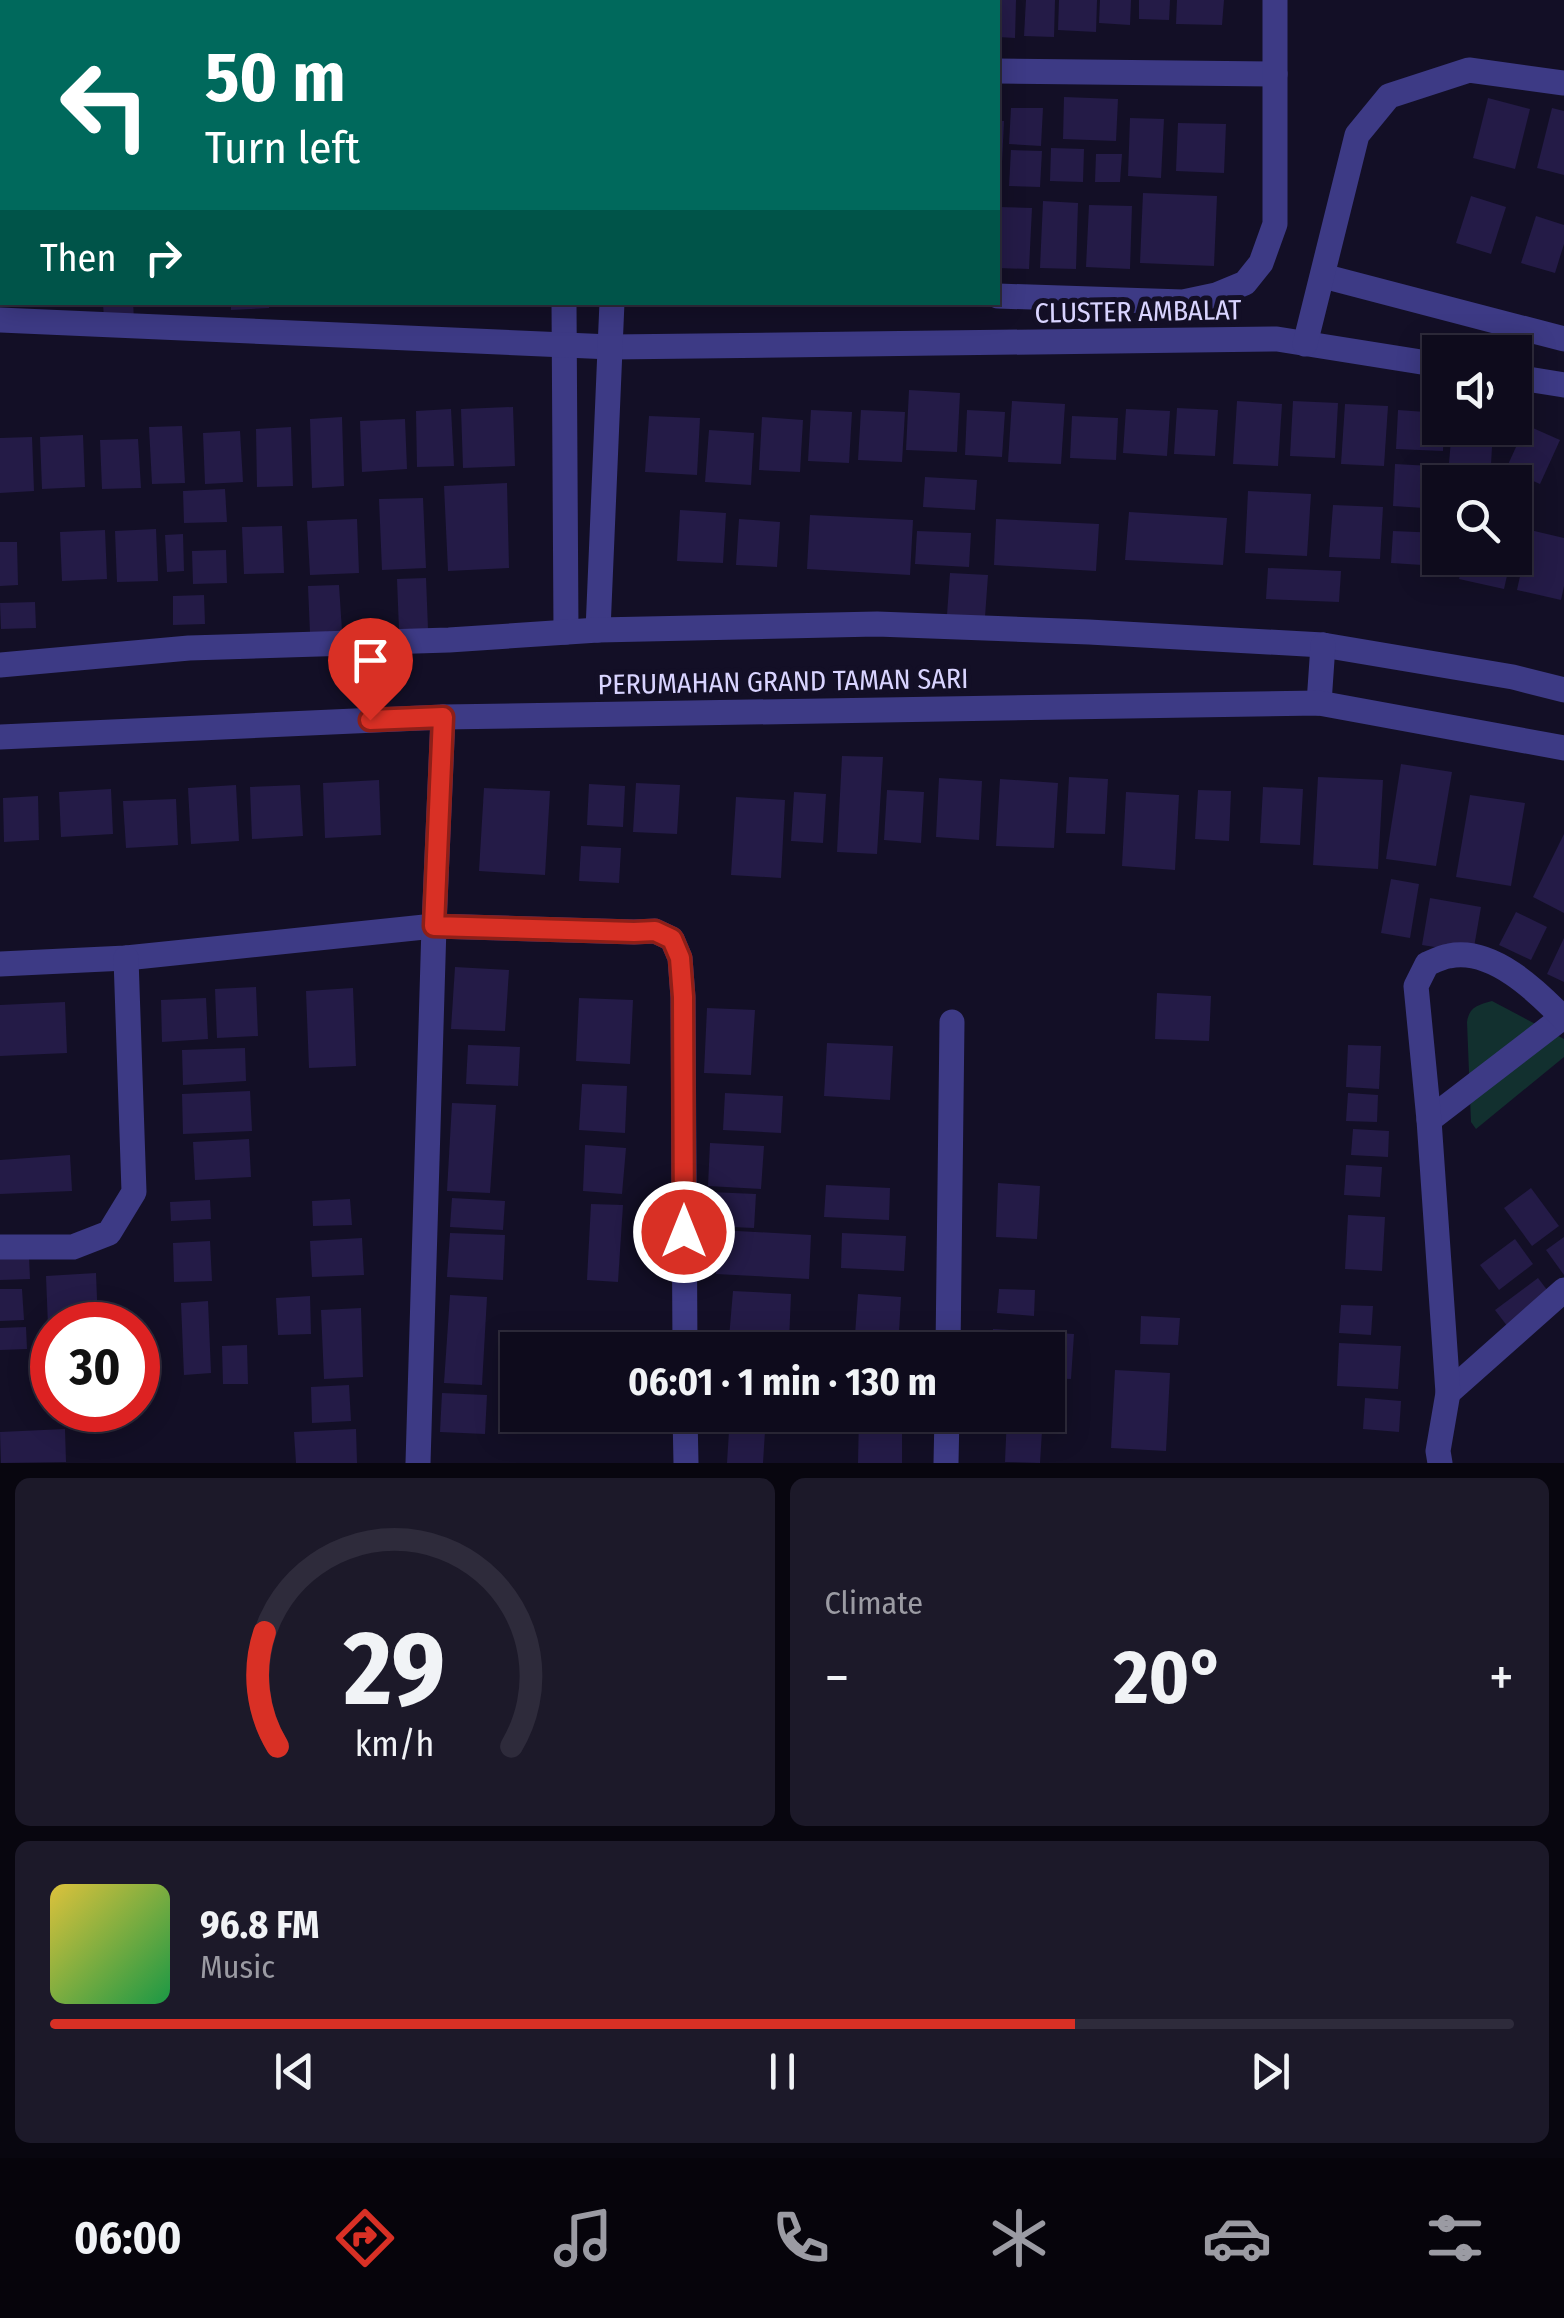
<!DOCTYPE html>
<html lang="en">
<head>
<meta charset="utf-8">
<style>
  body { margin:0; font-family:"Fira Sans Condensed",sans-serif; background:#1c1929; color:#f1f3f6; height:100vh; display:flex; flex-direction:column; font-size:38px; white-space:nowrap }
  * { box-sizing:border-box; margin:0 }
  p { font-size:32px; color:#9b9ba3 }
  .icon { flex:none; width:55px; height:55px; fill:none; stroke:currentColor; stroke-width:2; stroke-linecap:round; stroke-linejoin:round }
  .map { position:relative; height:1463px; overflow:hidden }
  .panel { display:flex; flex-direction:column; gap:15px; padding:15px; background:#08060f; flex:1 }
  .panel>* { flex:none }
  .banner { position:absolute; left:0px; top:0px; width:1000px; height:305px; box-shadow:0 5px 25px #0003,0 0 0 2px #2e2b3b; background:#00695c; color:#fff; overflow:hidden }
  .fabs { position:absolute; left:1422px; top:335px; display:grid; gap:20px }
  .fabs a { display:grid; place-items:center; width:110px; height:110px; border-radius:0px; background:#0e0b1c; box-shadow:0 5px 25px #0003,0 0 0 2px #2e2b3b; font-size:50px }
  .speed { position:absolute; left:30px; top:1302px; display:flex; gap:20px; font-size:50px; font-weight:700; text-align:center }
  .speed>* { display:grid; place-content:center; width:130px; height:130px; border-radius:50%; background:#0e0b1c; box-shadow:0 5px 25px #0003,0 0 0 2px #2e2b3b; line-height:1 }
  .speed .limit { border:15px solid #d22; background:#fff; color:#111 }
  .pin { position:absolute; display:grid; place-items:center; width:85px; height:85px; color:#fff; margin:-102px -42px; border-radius:50% 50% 50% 0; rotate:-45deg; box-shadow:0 0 10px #0007 }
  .pin .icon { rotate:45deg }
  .me { position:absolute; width:110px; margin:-55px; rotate:0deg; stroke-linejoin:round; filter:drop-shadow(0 0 8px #0008) }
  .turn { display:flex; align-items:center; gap:35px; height:210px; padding:0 40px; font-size:45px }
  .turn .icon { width:130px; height:130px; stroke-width:2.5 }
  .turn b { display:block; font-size:70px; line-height:85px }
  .then { display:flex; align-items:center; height:95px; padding:0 40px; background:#0003; gap:20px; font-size:38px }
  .big { font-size:75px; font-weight:700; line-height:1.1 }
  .panel .tile { flex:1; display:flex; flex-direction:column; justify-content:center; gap:15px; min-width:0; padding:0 35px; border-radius:15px; background:#1c1929 }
  .panel .dial { align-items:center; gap:0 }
  .dial svg { height:260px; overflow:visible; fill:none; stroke:#2e2b3b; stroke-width:7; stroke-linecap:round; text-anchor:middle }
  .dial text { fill:#f1f3f6; stroke:none }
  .song { display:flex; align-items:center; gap:30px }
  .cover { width:120px; height:120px; border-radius:15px; background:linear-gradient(135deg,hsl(50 70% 55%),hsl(140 70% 35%)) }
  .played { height:10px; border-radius:5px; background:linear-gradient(90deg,#d93025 70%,#2e2b3b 70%) }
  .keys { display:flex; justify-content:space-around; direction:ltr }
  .heat { display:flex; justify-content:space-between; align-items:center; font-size:55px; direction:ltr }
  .panel .tiles { flex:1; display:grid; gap:15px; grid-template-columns:1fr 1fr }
  .tile:last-child { grid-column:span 2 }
  .trip { position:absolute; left:500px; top:1332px; width:565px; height:100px; border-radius:0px; background:#0e0b1c; box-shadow:0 5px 25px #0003,0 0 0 2px #2e2b3b; font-weight:700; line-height:100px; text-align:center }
  .tab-bar { display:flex; height:160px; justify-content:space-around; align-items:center; background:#06040b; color:#9b9ba3 }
  .tab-bar .icon { width:70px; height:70px }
  .tab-bar .selected { color:#d93025 }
  .tab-bar b { font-size:45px; color:#f1f3f6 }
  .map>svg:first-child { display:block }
  .green { fill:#12302f }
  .building { fill:#241b47 }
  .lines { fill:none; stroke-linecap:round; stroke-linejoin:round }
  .minor { stroke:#3d3a85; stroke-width:25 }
  .route-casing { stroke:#8d1f18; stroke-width:25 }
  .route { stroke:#d93025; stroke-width:18 }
  .labels { text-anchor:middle; stroke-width:10; stroke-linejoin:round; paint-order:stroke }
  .street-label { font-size:28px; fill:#d9d4ff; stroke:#130f26 }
</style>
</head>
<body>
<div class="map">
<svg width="1564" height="1463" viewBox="0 0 1564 1463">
  <rect width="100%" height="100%" fill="#130f26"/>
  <path class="green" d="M1492,1001L1564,1039V1057L1476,1129L1471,1122L1467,1022C1469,1007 1478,1005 1492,1001Z"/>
  <g class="building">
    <path d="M998,0H1016L1015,38L998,37Z"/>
    <path d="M1026,0H1055L1054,37L1024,36Z"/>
    <path d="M1059,0H1097L1096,32L1058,30Z"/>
    <path d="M1100,0H1131L1130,25L1099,23Z"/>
    <path d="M1139,0H1170L1169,20L1139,19Z"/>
    <path d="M1177,0H1224L1222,25L1176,24Z"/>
    <path d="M1064,97L1118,99L1116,141L1063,139Z"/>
    <path d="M1488,98L1530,109L1515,169L1473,158Z"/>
    <path d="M1011,108H1043L1041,146L1009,144Z"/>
    <path d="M1552,108L1564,111V175L1537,168Z"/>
    <path d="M1130,118L1164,119L1161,178L1128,176Z"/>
    <path d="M998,121H1004L1001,183H998Z"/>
    <path d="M1178,123L1226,124L1224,173L1176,171Z"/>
    <path d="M1051,148L1084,149L1083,182L1050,181Z"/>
    <path d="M1011,150L1042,151L1040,187L1009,186Z"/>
    <path d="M1096,154H1122L1120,182H1095Z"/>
    <path d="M1143,193L1217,196L1214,266L1140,263Z"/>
    <path d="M1471,196L1506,207L1491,254L1456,243Z"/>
    <path d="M1043,201L1078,203L1076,269L1040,268Z"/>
    <path d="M1089,205L1132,206L1130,269L1086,267Z"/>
    <path d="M998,207L1032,208L1029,269L998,268Z"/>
    <path d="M1536,216L1564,225V244L1555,273L1521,263Z"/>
    <path d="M103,302H133L134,319L104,320Z"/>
    <path d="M231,302H269V308L231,310Z"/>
    <path d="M909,390L960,393L957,452L906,450Z"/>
    <path d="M1012,401L1065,404L1061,464L1008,462Z"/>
    <path d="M1237,401L1282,404L1278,466L1233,464Z"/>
    <path d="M1293,401L1338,403L1335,458L1290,456Z"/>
    <path d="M1345,404L1388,406L1384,466L1341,464Z"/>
    <path d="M513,407L515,466L463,468L461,409Z"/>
    <path d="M1177,408L1218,410L1215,456L1174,454Z"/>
    <path d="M451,409L454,466L417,467L416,411Z"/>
    <path d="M1126,409L1170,411L1167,456L1123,453Z"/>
    <path d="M811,410L852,412L849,463L808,461Z"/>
    <path d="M861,410L905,412L902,462L858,460Z"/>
    <path d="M967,410L1005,412L1002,457L965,455Z"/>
    <path d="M1398,410L1440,413V428H1444L1443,451L1396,449Z"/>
    <path d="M649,416L700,418L697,475L645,472Z"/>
    <path d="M1072,416L1118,418L1116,460L1070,458Z"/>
    <path d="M342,417L344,486L312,488L310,419Z"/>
    <path d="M762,417L803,420L800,472L759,470Z"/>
    <path d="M405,419L407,469L362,472L360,421Z"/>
    <path d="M1526,425L1560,440L1540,484L1506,469Z"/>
    <path d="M182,426L185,483L152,484L149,427Z"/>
    <path d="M291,427L293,486L257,487L256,429Z"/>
    <path d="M1452,428H1493L1491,465L1449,463Z"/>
    <path d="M709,430L754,433L751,485L705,482Z"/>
    <path d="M240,431L243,482L205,484L203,433Z"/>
    <path d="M83,435L85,487L42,489L40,437Z"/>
    <path d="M32,437L34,491L0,493V438Z"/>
    <path d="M138,439L141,488L102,489L100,440Z"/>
    <path d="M1395,464L1450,467L1448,482H1440V509L1393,506Z"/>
    <path d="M925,477L977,480L975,510L923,507Z"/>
    <path d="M507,483L509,568L448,571L444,486Z"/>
    <path d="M225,489L227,522L184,523L183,491Z"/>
    <path d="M1248,491L1311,494L1307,556L1245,553Z"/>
    <path d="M423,498L426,568L382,570L379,499Z"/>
    <path d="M1333,505L1383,507L1380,559L1329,557Z"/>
    <path d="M680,510L726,513L723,563L677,561Z"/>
    <path d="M1129,512L1227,518L1223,565L1125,560Z"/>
    <path d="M810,515L913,520L910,575L807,569Z"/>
    <path d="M357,519L359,573L310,575L307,521Z"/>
    <path d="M739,519L780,522L777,567L736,565Z"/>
    <path d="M996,519L1099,524L1096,571L994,565Z"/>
    <path d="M282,526L284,573L244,574L242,527Z"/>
    <path d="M156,529L158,581L117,582L115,531Z"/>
    <path d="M105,530L107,579L62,581L60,532Z"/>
    <path d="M1530,530L1564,538V586L1561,600L1517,590Z"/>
    <path d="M917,531L971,533L969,567L915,564Z"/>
    <path d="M1393,531L1440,533L1438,566L1391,563Z"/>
    <path d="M183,534L184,571L167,572L165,535Z"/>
    <path d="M0,542H17L18,585L0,586Z"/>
    <path d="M226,550L227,583L193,584L192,551Z"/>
    <path d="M1464,558H1511L1504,589L1459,579Z"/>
    <path d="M1268,568L1341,571L1339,602L1266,599Z"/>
    <path d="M950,573L988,575L985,617L947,615Z"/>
    <path d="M426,578L428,629L399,630L397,579Z"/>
    <path d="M339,585L342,631L310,633L308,586Z"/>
    <path d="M204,595L205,624L173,625V596Z"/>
    <path d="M35,602L36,628L1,629L0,603Z"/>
    <path d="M842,756L883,757L877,854L837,852Z"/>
    <path d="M1401,764L1452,772L1436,866L1386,859Z"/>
    <path d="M1069,777L1108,779L1105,834L1066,833Z"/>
    <path d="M1318,777L1383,780L1378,869L1313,865Z"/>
    <path d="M939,778L982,781L979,840L936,837Z"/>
    <path d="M1000,779L1058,783L1054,848L996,846Z"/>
    <path d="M379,780L381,835L325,838L323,783Z"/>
    <path d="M636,783L680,785L677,834L633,832Z"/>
    <path d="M589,784L625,786L623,827L587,825Z"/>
    <path d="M236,785L239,841L191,844L188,788Z"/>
    <path d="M300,785L303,836L252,839L250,787Z"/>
    <path d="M1263,787L1303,789L1300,845L1260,843Z"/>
    <path d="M484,788L550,791L545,875L479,871Z"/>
    <path d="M111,789L113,834L61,837L59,792Z"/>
    <path d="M887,790L924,792L921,843L884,840Z"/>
    <path d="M1198,790L1231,791L1229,841L1195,839Z"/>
    <path d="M794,792L826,794L823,843L791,841Z"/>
    <path d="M1126,792L1179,795L1175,870L1122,866Z"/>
    <path d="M1470,795L1525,803L1511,886L1456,877Z"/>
    <path d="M38,796L39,840L4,842L3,798Z"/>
    <path d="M736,797L785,800L781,878L731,875Z"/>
    <path d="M176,799L178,845L126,848L123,801Z"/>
    <path d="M1564,834V913L1533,897Z"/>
    <path d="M581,846L621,848L619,883L579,881Z"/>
    <path d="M1391,879L1419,884L1410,938L1381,933Z"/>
    <path d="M1430,898L1481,907L1473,953L1422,945Z"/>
    <path d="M1516,912L1547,927L1531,960L1499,945Z"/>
    <path d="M1564,938V982L1547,974Z"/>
    <path d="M455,967L509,970L505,1031L451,1029Z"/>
    <path d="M256,987L258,1036L217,1038L215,989Z"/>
    <path d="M353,988L356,1066L309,1068L306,991Z"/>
    <path d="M1157,993L1211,996L1209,1041L1155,1039Z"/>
    <path d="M206,998L208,1039L162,1042L161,1000Z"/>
    <path d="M579,998L633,1000L630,1064L576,1061Z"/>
    <path d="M65,1002L67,1053L0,1056V1005Z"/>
    <path d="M707,1008L755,1010L751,1075L704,1073Z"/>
    <path d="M827,1043L893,1046L890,1100L824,1096Z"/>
    <path d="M468,1045L520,1047L518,1086L466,1084Z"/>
    <path d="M1348,1045L1381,1046L1379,1089L1346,1087Z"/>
    <path d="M245,1048L246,1081L183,1085L182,1050Z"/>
    <path d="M582,1084L627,1086L625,1133L579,1130Z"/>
    <path d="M250,1091L252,1131L183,1134L182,1094Z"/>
    <path d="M725,1093L783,1096L781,1133L723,1130Z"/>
    <path d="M1348,1093L1378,1095L1377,1122L1346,1121Z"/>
    <path d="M452,1103L496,1105L490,1193L447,1191Z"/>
    <path d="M1353,1129L1389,1131L1388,1157L1351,1155Z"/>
    <path d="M249,1139L251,1177L195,1180L193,1142Z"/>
    <path d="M710,1143L764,1146L761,1189L708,1186Z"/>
    <path d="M585,1145L626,1148L622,1194L583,1191Z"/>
    <path d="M70,1155L72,1191L0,1194V1160Z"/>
    <path d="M1346,1165L1382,1167L1380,1197L1344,1195Z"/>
    <path d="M998,1183L1040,1186L1037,1239L996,1237Z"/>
    <path d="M826,1185L890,1188L889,1220L824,1217Z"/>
    <path d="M1531,1188L1559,1226L1532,1246L1504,1208Z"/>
    <path d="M710,1192L756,1194L754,1228L709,1226Z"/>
    <path d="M452,1198L505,1201L503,1230L450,1227Z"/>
    <path d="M350,1199L352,1225L313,1226L312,1201Z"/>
    <path d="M210,1200L211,1219L171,1221L170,1202Z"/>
    <path d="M591,1204L623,1205L618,1282L587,1280Z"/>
    <path d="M1348,1215L1385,1217L1382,1271L1345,1269Z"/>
    <path d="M719,1230L811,1235L809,1279L716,1274Z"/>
    <path d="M450,1233L505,1235L503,1280L447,1277Z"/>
    <path d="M842,1233L906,1236L904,1271L841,1268Z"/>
    <path d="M1564,1237V1275L1546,1250Z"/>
    <path d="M362,1238L364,1275L312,1277L310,1241Z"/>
    <path d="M1515,1239L1533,1264L1499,1290L1480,1265Z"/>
    <path d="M210,1241L212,1281L174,1282L173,1243Z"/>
    <path d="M29,1257L30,1279L0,1280V1259Z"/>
    <path d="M96,1273L98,1325H52V1351H49L46,1276Z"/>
    <path d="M1538,1278L1557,1303L1514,1335L1495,1310Z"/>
    <path d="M0,1289H22L24,1320L0,1321Z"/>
    <path d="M999,1289L1035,1290L1034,1316L997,1313Z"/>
    <path d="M733,1291L791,1294L789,1341L729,1338Z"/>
    <path d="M858,1294L901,1297L898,1350H821L822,1333L855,1335Z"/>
    <path d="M450,1295L487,1297L482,1385L444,1383Z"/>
    <path d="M310,1296L311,1334L278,1335L276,1298Z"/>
    <path d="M208,1301L211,1373L184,1375L181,1303Z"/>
    <path d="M1341,1305L1373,1306L1371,1335L1339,1333Z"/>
    <path d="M361,1308L363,1377L324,1379L321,1310Z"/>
    <path d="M1141,1316L1180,1318L1178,1345L1140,1344Z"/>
    <path d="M26,1327L27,1349L0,1350V1328Z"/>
    <path d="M993,1329L1074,1334L1071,1379L1048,1378V1350H992Z"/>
    <path d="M1339,1343L1401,1346L1398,1389L1337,1386Z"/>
    <path d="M247,1345L248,1384H223L222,1346Z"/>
    <path d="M1115,1370L1170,1373L1166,1451L1111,1448Z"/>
    <path d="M349,1385L351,1421L312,1423L311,1387Z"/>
    <path d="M442,1393L487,1395L485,1434L440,1432Z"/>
    <path d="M1365,1398L1401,1401L1399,1432L1363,1429Z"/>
    <path d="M730,1415H766L763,1463H727Z"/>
    <path d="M859,1415H902V1463H858Z"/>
    <path d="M965,1415H1000L999,1434L964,1432Z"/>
    <path d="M1007,1415H1043L1040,1463L1005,1462Z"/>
    <path d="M65,1429L66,1462L1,1463L0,1432Z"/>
    <path d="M356,1429L357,1463H296L294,1432Z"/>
  </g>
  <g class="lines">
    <g class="minor">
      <path d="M65,0V2"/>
      <path d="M308,0L309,2"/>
      <path d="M609,0V2"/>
      <path d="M566,2V0"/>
      <path d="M876,2V0"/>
      <path d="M998,71L1275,74"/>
      <path d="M0,119H2"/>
      <path d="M1323,276L1564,339"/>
      <path d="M0,278H2"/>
      <path d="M998,296L1183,302L1216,295L1245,283L1261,263L1275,224V0"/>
      <path d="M564,302L566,632"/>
      <path d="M0,320L611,347L1277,339L1440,365"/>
      <path d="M1305,344L1357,135L1389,96L1469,70L1564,83"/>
      <path d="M1515,377L1564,385"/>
      <path d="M598,630L612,302"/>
      <path d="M0,665L189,648L449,640L598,630L877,624L1089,632L1323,645L1513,677L1564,690"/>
      <path d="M1319,703L1323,645"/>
      <path d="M0,737L443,717L1319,703L1564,748"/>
      <path d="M0,964L126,958L434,926L634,932L655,931L672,939L680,958L683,997L685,1350"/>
      <path d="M1429,1120L1563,1017"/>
      <path d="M0,1247H73L109,1233L134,1192L126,958"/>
      <path d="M948,1350L952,1022"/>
      <path d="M1448,1393L1564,1290"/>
      <path d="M685,1415L686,1463"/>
      <path d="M418,1463L434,926L443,717"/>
      <path d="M946,1463L947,1415"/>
      <path d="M1440,1463L1438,1451L1448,1393L1429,1120L1416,986L1427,964C1434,961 1442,957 1449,956C1492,947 1537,991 1564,1019"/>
    </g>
  </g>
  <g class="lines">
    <defs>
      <path id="route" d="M370,720L443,717L434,926L634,932L655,931L672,939L680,958L683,997L684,1232"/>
    </defs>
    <use href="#route" class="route-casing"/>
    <use href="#route" class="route"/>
  </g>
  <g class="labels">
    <g class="street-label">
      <text transform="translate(1138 311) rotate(-1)" y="10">CLUSTER AMBALAT</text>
      <text transform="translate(783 681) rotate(-1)" y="10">PERUMAHAN GRAND TAMAN SARI</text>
    </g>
  </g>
</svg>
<div class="fabs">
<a><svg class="icon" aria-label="sound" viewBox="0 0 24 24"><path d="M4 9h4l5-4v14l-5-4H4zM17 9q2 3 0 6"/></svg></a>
<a><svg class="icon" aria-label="search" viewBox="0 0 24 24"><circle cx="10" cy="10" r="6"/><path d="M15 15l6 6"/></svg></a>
</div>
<div class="speed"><div class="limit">30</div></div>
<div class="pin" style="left:370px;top:720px;background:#d93025"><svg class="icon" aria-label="arrive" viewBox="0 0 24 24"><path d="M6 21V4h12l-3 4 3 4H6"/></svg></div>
<svg class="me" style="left:684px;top:1232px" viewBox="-20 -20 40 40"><circle r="17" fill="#d93025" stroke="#fff" stroke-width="3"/><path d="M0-11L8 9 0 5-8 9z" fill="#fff"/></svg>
<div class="trip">06:01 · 1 min · 130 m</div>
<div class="banner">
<div class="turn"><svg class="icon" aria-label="left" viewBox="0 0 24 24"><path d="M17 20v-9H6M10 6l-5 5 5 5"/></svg><div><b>50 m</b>Turn left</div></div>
<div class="then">Then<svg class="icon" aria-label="right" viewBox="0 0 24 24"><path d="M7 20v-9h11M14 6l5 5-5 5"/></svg></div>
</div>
</div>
<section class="panel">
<div class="tiles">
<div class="tile dial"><svg viewBox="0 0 100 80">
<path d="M14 69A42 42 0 1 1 86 69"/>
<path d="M14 69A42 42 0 0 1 10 34" stroke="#d93025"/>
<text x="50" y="56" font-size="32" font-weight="700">29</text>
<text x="50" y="72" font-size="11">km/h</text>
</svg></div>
<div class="tile"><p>Climate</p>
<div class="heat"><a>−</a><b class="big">20°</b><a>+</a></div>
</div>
<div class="tile">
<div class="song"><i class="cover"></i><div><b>96.8 FM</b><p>Music</p></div></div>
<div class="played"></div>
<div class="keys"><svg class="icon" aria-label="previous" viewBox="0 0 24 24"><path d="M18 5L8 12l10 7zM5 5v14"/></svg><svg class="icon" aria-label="pause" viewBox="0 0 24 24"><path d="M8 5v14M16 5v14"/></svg><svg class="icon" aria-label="next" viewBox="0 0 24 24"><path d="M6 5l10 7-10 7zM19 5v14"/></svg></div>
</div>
</div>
</section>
<nav class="tab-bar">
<b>06:00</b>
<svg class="icon selected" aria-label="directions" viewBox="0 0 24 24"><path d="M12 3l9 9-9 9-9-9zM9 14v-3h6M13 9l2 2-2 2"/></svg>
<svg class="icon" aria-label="music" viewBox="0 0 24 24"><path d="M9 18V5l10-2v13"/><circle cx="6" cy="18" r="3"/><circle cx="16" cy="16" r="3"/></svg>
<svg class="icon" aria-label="phone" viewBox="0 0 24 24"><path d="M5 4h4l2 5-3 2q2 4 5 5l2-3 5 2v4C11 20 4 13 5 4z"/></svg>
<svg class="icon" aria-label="climate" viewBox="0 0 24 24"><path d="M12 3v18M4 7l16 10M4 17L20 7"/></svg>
<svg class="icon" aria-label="car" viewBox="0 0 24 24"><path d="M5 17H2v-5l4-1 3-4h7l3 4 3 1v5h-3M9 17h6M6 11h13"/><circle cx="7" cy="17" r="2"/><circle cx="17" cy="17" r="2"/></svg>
<svg class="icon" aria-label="filters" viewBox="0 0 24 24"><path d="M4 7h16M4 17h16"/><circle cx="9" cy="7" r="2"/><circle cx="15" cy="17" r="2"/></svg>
</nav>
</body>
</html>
